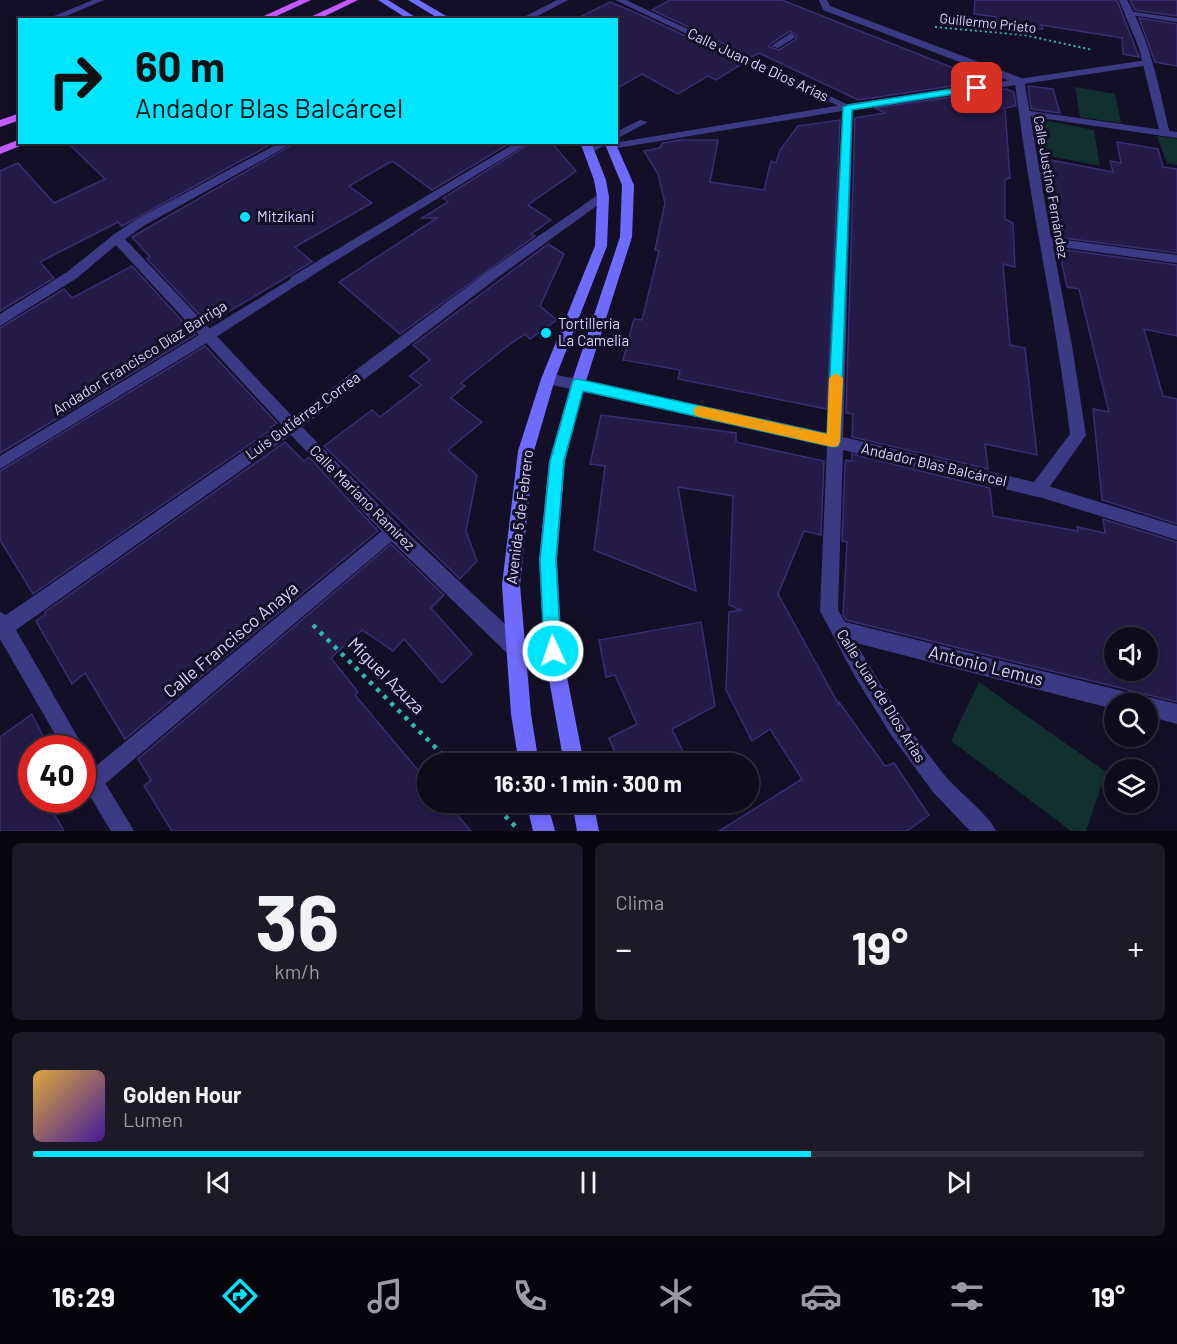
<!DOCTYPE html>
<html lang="es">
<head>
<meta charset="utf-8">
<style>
  body { margin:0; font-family:Barlow,sans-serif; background:#1c1929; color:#f1f3f6; height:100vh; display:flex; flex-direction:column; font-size:22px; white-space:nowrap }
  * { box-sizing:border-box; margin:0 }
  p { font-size:20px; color:#9b9ba3 }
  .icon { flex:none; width:33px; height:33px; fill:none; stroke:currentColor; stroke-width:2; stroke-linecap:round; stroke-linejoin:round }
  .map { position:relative; height:831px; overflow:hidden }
  .panel { display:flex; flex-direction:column; gap:12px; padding:12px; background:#08060f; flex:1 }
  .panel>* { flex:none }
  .guide { position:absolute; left:18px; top:18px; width:600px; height:126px; border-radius:0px; box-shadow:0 3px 9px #0003,0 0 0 2px #2e2b3b; background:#00e5ff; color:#111; overflow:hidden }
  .fabs { position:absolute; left:1104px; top:627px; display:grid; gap:12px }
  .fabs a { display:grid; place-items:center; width:54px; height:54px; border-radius:50%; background:#0e0b1c; box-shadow:0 3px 9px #0003,0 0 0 2px #2e2b3b; font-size:30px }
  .speed { position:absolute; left:18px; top:735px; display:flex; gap:12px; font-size:30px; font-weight:700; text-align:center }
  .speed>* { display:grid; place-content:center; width:78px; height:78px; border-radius:50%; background:#0e0b1c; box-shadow:0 3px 9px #0003,0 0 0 2px #2e2b3b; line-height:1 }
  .speed .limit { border:9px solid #d22; background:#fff; color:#111 }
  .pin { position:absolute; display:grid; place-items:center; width:51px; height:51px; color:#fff; margin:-26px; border-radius:12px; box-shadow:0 3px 9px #0006 }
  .me { position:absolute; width:66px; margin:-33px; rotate:357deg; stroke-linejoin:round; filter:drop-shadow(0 0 4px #0008) }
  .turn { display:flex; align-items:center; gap:21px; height:126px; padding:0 18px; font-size:27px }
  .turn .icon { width:78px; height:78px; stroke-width:2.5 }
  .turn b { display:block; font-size:42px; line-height:51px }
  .big { font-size:45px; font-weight:700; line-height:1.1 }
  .panel .widget { flex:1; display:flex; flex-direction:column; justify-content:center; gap:9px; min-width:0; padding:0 21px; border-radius:9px; background:#1c1929 }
  .panel .dial { align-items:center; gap:0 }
  .dial b { font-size:78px; line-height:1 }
  .song { display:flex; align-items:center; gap:18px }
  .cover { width:72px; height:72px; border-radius:9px; background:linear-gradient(135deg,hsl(40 70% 55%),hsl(260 70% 35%)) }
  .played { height:6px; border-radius:3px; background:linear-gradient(90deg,#00e5ff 70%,#2e2b3b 70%) }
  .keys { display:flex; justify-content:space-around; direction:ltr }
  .heat { display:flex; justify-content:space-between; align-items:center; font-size:33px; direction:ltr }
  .panel .tiles { flex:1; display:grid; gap:12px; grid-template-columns:1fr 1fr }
  .widget:last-child { grid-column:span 2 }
  .trip { position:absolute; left:417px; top:753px; width:342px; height:60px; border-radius:30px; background:#0e0b1c; box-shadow:0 3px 9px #0003,0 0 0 2px #2e2b3b; font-weight:700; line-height:60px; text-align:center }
  .tab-bar { display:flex; height:96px; justify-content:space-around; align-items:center; background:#06040b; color:#9b9ba3 }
  .tab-bar .icon { width:42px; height:42px }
  .tab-bar .active { color:#00e5ff }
  .tab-bar b { font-size:27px; color:#f1f3f6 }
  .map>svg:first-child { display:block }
  .green { fill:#12302f }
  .building { fill:#241b47; stroke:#3b2d73; stroke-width:1.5; fill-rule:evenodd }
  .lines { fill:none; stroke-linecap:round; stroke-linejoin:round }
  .path-far1 { stroke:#2fb8b0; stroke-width:2; stroke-dasharray:2 3; stroke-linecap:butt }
  .path { stroke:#2fb8b0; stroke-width:4.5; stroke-dasharray:4 6; stroke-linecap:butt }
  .lane { fill:#3d3a85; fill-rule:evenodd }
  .street { fill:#3d3a85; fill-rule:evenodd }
  .secondary { fill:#6f6bff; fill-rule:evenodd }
  .primary { fill:#c25bff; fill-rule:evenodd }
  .route { fill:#00e5ff; stroke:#0095a6; stroke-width:1.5 }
  .slow { fill:#f59e0b }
  .poi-dot { fill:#00e5ff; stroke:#130f26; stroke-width:2 }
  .labels { text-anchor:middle; stroke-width:6; stroke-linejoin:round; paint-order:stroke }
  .far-street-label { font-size:14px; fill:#d9d4ff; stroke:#130f26 }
  .street-label { font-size:15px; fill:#d9d4ff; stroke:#130f26 }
  .poi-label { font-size:15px; fill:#d9d4ff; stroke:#130f26; text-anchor:start }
  .near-street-label { font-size:18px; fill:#d9d4ff; stroke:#130f26 }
</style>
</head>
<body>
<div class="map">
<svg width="1177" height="831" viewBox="0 0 1177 831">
  <rect width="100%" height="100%" fill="#130f26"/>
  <g class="green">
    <path d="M1075,87L1115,94L1121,123L1080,117Z"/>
    <path d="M1038,119L1094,130L1100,166L1045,155Z"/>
    <path d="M1157,136L1177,139V165L1167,163Z"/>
    <path d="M979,682L1106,772L1086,831H1071L951,741Z"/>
  </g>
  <g class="building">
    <path d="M670,0H782L986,81L858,100L759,53L752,57L652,10ZM790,31L797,35L795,40L779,50L769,47L770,44Z"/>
    <path d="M975,0H1117L1139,57L1123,54L1122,38L1041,25L1043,29L1031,28L1032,31L999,28L996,17L974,14Z"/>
    <path d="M1130,0H1177V16L1135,10Z"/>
    <path d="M610,2L641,15L743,63L716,80L708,76L678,94L642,74L616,89V20H589L582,16Z"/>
    <path d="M1139,18L1177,24V66L1155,62Z"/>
    <path d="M1028,86L1053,89L1060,113L1031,109Z"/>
    <path d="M1006,89L1014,92L1016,106L1005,108L1010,178L1005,180V219L1013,223L1015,267L1003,264L1010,345L1025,348L1037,455L985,444L988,469L852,437L853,414L846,413L855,118L885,113L875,108Z"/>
    <path d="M840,120L827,409L678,379L680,370L623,360L634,319L642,320L659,251L655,250L665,203L658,174L644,151L659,148L663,143L680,140H718L710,182L764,190L771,161L776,163L780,150L798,126Z"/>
    <path d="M67,142H275L122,226L118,222L40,262L54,278L0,311V171L18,163L54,203L105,179Z"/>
    <path d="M297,142H512L432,190L392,161L349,186L372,203L295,247L312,262L208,324L147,259L150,257L132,237Z"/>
    <path d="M532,142H551L576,171L528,205L551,220L531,234L535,236L400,334L339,282L437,218H422L448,202L443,198Z"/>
    <path d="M1117,142L1158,149L1163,167L1177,169V253L1057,237L1045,159L1113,172L1110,161L1121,163Z"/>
    <path d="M548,244L564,254L540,306L557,320L530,339L525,334L505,348L461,383L465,386L451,398L482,422L448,450L477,475L466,531L477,561L460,579L324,446L372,410L380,417L421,385L409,376L430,360L413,345Z"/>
    <path d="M1059,249L1177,265V336L1144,329L1163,396L1177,399V524L1102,500L1093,409L1109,412L1079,289L1067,287Z"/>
    <path d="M132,266L195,335L0,453V328L64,289L72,298Z"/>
    <path d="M205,346L277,423L271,427L272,429L33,594L0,540V471Z"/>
    <path d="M601,415L736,433V442L824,461L821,535L804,531L778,594L839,705V702L885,766L894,763L929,815L907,831H719L802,779L770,729L752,741L726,690L729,612L741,610L729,605L733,496L678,487L696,591L594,550L605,466L590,464Z"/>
    <path d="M285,442L304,461L309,457L378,531L125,739L85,673L72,684L36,621L46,614L45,612Z"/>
    <path d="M852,454L990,488L993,516L1078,531L1077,527L1105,533L1103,519L1177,542V702L846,620L843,615L847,542L842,541L845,466L846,460L852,461ZM1114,638H1148V670H1114Z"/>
    <path d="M391,544L444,595L431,608L472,654L442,683L404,639L393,651L362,630L331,658L358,692L355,695L428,782V802H446L471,831H172L144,786L151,780L138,759Z"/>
    <path d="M701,622L715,706L672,729L689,764H620L609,738L637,724L615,675L606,677L599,640Z"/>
    <path d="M32,714L49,748H32V800H46L64,831H0V737Z"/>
  </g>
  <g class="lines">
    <path class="path-far1" d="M935,27L1024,35L1093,50"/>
    <g class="path">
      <path d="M313,625L452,764"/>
      <path d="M491,802L516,827"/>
    </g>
    <g class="lane">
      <path d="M93,0H104L64,17L67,20H57L54,16Z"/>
      <path d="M1128,11L1177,18V22L1131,15H1128Z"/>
      <path d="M791,33L795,36L794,38L778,48L771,46Z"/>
      <path d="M1147,60L1151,63L1150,65L848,110L611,149L608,148L607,144L589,154L584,151L596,142L608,144L848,104Z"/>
      <path d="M1023,110L1177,132V138L1020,115V111Z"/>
      <path d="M640,120L648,122L616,139V132Z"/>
      <path d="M517,142H530L327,266H319V260Z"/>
      <path d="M296,276L300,277L302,280L300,283L213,339L0,469V456Z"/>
      <path d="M1038,483L1177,526V540L1033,495L1031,490L1033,485Z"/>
      <path d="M393,524L398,526L401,531L398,536L100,788L93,790L86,788L84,781L86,774L388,526Z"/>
    </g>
    <g class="street">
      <path d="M557,0H568L530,20H518Z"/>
      <path d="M615,0H626L853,107L843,437L1034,482L1070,434C1056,316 1029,201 1015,83L823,10L819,0H827L830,6L1024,79L1051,238L1177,255V263L1053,246L1072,346L1086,435L1044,495L1038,497L843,450L838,610L845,622L1134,694L1142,700L1148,697L1177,704V724L1148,716V704H1114V709L856,643C883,689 912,735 946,777C959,792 989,815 996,831H970L933,792L891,735L854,675L820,611L827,446L543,383L541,379L543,375L548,373L828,433L843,108Z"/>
      <path d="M1119,0H1127C1151,42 1159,88 1170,134L1169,136H1161L1160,134L1139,48Z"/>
      <path d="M281,142H295L145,225L125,239L293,417L487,272L599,194H607L609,197L497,278L302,427L399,525L522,640L524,647L522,654L515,656L508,654L387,537L291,435L16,630L84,748L82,752V748H63L0,639V612L6,615L282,425L116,245L77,278L0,326V314L67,272L113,235L137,219Z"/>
      <path d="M323,258L329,263L327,266L301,283H291L290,280L291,277Z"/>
      <path d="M82,753L89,756L134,831H111L82,783Z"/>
    </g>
    <g class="secondary">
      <path d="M378,0H388L420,20H409Z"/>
      <path d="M408,0H419L453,20H441Z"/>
      <path d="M580,142H591L606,180L609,197L607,246L555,379L534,451L520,585L531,714L539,764H519L511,714L502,585L518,451L541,379L595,246L597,197L594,180Z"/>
      <path d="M604,142H615L634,185L632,237L585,384L565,461L557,560L562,651L584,764H564L544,651L539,560L549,461L571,384L620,237L622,185Z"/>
      <path d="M526,802H547L555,831H533Z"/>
      <path d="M572,802H593L599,831H577Z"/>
    </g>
    <g class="primary">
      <path d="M299,0H311L268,20H255Z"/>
      <path d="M347,0H358L317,20H304Z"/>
      <path d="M20,113V120L0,127V120Z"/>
      <path d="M20,139V142H26L25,144L0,154V147Z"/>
    </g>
  </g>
  <path class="route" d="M977,85L980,86V90L852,110L840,441L838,446L833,447L583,391L564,461L556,560L561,651L559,657L553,659L547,657L544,651L540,560L550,461L573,380L578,379L827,434L843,107L848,105Z"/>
  <path class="slow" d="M836,373L843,378L840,441L838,446L833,447L700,417L695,415L693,411L695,407L700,406L827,434L829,378Z"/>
  <g class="poi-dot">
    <circle cx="245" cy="217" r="6"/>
    <circle cx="546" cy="333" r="6"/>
  </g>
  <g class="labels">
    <g class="far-street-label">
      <text transform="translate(988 23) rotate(6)" y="5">Guillermo Prieto</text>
      <text transform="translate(1051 187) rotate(80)" y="5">Calle Justino Fernández</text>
    </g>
    <g class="street-label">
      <text transform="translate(758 65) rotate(25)" y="5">Calle Juan de Dios Arias</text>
      <text transform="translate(140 358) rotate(-32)" y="5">Andador Francisco Díaz Barriga</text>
      <text transform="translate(303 416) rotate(-36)" y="5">Luis Gutiérrez Correa</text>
      <text transform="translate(934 465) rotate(13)" y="5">Andador Blas Balcárcel</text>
      <text transform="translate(362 498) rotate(45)" y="5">Calle Mariano Ramírez</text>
      <text transform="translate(520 517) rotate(-83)" y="5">Avenida 5 de Febrero</text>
      <text transform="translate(881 696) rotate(58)" y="5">Calle Juan de Dios Arias</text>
    </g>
    <g class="poi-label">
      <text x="257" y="222">Mitzikani</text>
      <text x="558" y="329">Tortillería<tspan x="558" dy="17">La Camelia</tspan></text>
    </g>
    <g class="near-street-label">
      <text transform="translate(231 640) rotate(-40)" y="6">Calle Francisco Anaya</text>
      <text transform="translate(986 666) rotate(14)" y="6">Antonio Lemus</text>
      <text transform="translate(386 676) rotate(45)" y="6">Miguel Azuza</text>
    </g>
  </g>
</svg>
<div class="fabs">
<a><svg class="icon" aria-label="sound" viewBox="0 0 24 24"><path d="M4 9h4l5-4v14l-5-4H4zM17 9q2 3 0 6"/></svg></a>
<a><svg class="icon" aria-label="search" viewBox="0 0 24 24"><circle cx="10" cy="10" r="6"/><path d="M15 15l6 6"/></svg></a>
<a><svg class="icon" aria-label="layers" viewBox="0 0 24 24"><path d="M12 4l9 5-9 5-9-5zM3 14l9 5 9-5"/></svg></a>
</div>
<div class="speed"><div class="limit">40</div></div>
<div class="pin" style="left:977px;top:88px;background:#d93025"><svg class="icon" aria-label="arrive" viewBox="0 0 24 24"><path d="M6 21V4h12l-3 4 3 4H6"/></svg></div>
<svg class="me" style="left:553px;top:651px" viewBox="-20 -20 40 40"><circle r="17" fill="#00e5ff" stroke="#fff" stroke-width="3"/><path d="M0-11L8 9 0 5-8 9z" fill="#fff"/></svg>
<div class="trip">16:30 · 1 min · 300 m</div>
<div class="guide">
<div class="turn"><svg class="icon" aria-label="right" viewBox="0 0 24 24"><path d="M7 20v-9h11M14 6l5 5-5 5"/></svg><div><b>60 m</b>Andador Blas Balcárcel</div></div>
</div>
</div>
<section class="panel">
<div class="tiles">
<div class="widget dial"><b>36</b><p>km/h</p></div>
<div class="widget"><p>Clima</p>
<div class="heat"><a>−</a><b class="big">19°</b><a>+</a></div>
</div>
<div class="widget">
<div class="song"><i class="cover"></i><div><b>Golden Hour</b><p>Lumen</p></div></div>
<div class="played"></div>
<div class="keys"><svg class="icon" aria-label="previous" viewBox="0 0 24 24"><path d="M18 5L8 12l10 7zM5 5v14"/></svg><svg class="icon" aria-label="pause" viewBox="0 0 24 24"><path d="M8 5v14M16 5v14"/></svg><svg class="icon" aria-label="next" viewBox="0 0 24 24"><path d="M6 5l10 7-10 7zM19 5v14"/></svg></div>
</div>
</div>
</section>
<nav class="tab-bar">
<b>16:29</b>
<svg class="icon active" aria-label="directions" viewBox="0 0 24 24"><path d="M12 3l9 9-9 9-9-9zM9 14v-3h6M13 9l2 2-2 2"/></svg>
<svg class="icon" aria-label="music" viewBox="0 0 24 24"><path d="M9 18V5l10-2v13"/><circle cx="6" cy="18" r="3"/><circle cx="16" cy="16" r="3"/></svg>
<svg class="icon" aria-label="phone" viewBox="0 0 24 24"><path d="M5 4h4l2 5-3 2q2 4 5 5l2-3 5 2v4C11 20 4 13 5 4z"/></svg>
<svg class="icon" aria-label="climate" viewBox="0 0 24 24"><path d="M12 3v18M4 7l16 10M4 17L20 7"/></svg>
<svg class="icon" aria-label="car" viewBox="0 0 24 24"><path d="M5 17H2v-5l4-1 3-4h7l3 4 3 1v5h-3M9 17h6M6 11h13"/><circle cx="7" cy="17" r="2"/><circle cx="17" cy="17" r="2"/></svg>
<svg class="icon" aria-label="filters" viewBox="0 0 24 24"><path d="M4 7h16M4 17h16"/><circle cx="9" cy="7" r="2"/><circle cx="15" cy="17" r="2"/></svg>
<b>19°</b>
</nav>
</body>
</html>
